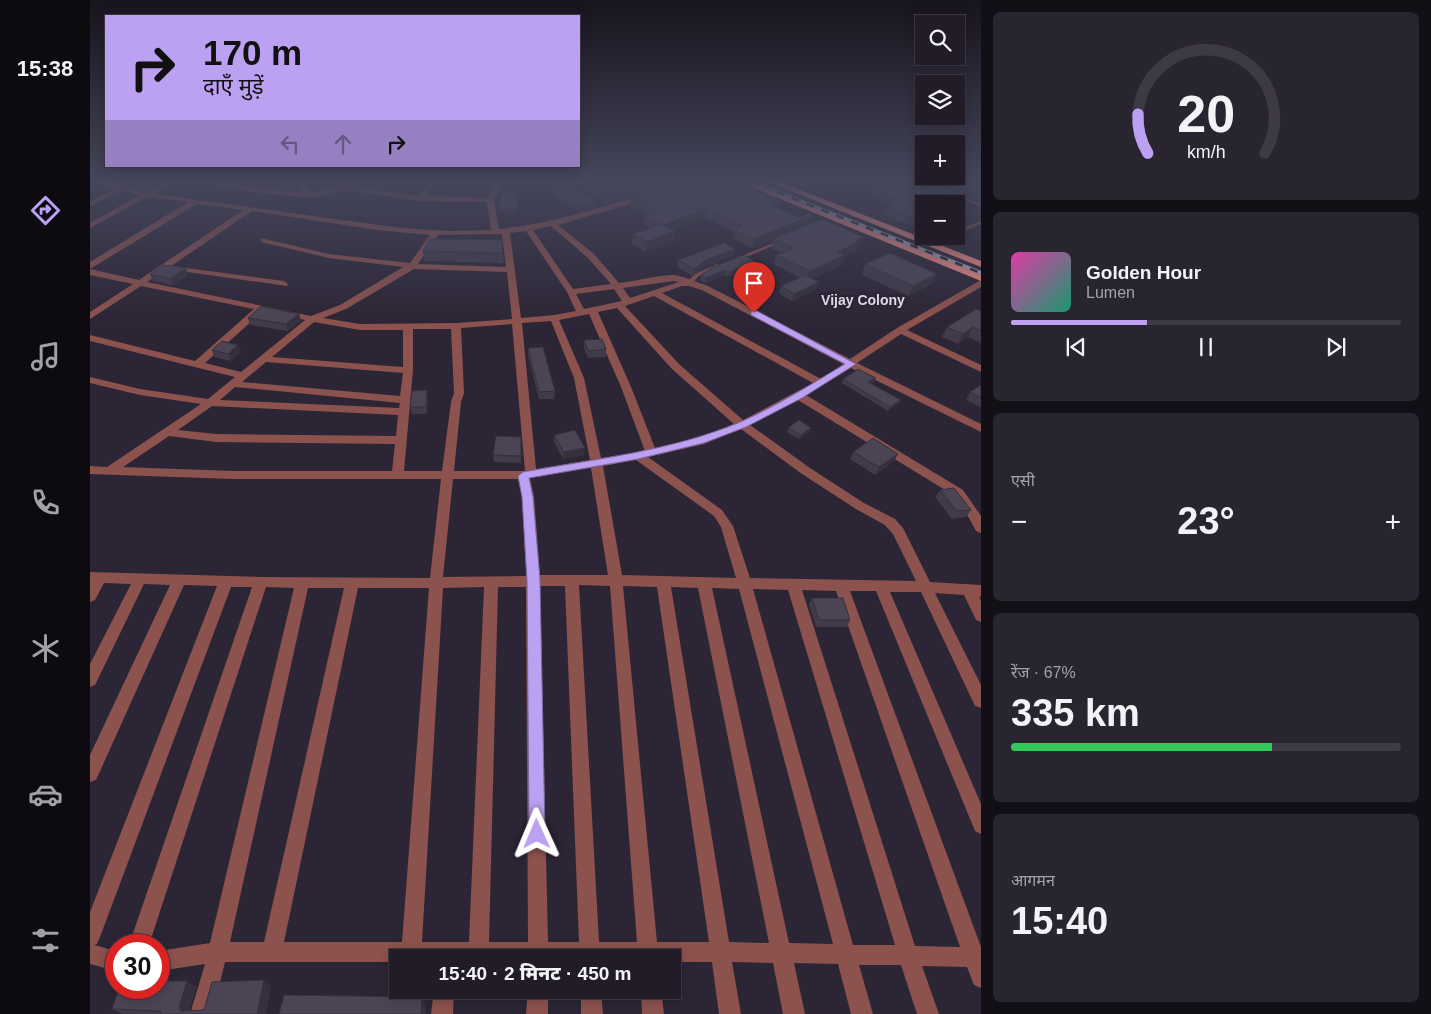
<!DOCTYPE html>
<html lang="hi">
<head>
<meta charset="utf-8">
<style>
  body { margin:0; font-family:Helvetica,"Noto Sans Devanagari",sans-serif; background:#292530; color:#f1f3f6; height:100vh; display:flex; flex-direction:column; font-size:19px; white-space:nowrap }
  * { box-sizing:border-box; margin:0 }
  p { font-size:16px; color:#a2a1a8 }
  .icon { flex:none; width:28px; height:28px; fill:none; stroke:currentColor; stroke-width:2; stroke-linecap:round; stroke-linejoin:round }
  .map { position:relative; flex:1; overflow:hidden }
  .details { display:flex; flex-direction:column; gap:12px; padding:12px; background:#120f16; width:450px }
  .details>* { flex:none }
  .top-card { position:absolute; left:15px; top:15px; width:475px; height:152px; border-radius:0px; box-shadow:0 2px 12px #0003,0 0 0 1px #3e3a45; background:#bca0f2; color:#111; overflow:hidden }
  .controls { position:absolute; left:825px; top:15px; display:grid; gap:10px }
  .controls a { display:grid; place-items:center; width:50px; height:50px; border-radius:0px; background:#211c28; box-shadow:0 2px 12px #0003,0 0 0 1px #3e3a45; font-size:25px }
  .speed { position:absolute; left:15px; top:934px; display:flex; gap:10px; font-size:25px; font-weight:700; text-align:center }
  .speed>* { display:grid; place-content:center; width:65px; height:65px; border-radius:50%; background:#211c28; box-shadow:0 2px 12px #0003,0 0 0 1px #3e3a45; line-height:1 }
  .speed .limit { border:8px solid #d22; background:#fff; color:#111 }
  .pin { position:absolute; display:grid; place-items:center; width:42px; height:42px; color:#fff; margin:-51px -21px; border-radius:50% 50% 50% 0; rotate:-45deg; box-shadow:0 0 5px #0007 }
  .pin .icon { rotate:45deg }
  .me { position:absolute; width:55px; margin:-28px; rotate:359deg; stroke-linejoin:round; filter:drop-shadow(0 0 4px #0008) }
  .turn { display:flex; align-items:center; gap:18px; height:105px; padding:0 15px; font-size:22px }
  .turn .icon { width:65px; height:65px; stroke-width:2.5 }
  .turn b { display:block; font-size:35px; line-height:42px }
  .lanes { display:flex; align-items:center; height:48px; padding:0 15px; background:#0003; justify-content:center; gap:25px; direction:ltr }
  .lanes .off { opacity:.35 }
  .big { font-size:38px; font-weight:800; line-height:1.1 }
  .details .tile { flex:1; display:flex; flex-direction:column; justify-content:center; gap:8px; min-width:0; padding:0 18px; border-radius:8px; background:#292530 }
  .details .dial { align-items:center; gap:0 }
  .dial svg { height:130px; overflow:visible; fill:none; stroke:#3e3a45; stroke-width:7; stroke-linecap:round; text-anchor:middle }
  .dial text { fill:#f1f3f6; stroke:none }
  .song { display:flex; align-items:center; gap:15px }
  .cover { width:60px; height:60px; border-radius:8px; background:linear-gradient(135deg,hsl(320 70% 55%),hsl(160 70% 35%)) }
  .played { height:5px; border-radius:2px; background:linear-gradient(90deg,#bca0f2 35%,#3e3a45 35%) }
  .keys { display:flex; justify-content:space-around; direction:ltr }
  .heat { display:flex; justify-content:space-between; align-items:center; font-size:28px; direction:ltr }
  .charge { height:8px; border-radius:4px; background:linear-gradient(90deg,#34c759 67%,#3e3a45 0) }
  .trip { position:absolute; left:299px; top:949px; width:292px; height:50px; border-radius:0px; background:#211c28; box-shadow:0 2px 12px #0003,0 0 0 1px #3e3a45; font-weight:800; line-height:50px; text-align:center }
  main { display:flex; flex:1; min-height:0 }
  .tabs { display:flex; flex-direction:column; width:90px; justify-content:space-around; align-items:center; background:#0d0b10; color:#a2a1a8 }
  .tabs .icon { width:35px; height:35px }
  .tabs .selected { color:#bca0f2 }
  .tabs b { font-size:22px; color:#f1f3f6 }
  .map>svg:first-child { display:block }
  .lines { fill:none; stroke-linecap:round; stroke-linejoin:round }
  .service { fill:#8c524e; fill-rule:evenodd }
  .minor { fill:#8c524e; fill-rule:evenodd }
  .trunk { fill:#f08982; fill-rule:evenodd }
  .rail-casing { stroke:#a8a3af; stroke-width:4 }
  .rail { stroke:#2c2535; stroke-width:2.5; stroke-dasharray:8; stroke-linecap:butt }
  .wall { fill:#403a49 }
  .shaded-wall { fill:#34303c }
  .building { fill:#4b4455; stroke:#34303c }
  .route { fill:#bca0f2; stroke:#7a689d }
  .labels { text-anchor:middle; stroke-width:5; stroke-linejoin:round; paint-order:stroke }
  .far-neighbourhood-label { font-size:14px; font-weight:bold; fill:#ddd9e3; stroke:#2c2535 }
</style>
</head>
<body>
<main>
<nav class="tabs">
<b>15:38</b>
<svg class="icon selected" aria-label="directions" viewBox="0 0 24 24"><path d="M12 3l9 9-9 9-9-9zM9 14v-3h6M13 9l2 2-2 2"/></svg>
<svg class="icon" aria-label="music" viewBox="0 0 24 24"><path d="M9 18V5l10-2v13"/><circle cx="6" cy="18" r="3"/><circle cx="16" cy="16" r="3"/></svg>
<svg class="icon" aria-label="phone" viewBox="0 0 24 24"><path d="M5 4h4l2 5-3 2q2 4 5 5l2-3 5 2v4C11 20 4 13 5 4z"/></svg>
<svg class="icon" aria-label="climate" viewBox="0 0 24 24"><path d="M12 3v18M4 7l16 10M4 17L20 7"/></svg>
<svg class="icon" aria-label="car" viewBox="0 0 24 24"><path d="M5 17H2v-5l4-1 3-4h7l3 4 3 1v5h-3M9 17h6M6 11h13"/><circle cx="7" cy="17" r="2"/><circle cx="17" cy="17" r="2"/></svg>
<svg class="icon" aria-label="filters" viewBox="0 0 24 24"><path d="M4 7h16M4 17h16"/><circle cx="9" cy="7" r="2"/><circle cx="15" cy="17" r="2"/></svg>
</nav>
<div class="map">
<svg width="891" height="1014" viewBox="0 0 891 1014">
  <rect width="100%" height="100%" fill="#2c2535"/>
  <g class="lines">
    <g class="service">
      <path d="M815,180H823L891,204V206Z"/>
      <path d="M891,221V224L866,234V231Z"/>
      <path d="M856,236H862L843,246L839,245Z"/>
      <path d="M688,241L692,242L649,260L644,259Z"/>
      <path d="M627,264L630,266L629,267L609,276L601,284L596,283L605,274Z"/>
    </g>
    <g class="minor">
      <path d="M1,180H12L56,192L78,180H87L65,194L311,228L359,231L401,230L397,202L330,201L256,190L223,198L167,193L104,180C140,180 177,191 214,192L203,180H211L223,192L251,187L262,180H271L261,187L329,196L341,180H348L336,196L398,198L407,180H414L404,200L409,229C460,224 507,208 557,194L561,196L560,198L468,225L504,254L529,283C547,281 567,275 584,275C594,276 608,283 618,286L760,359L807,328L891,280V287L817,330L891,365V372L811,334L767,363L891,424V432L761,368L716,395L873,490L891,516V533L886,531L873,507L865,496L708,400L660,425L720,468L774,503L805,519L813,528L840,582L891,585V597L889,596L891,601V622L886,620L874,595L845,593L891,685V708L885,706L831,592H800L891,804V834L885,831L786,591H760L891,947V988L884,985L877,967L832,966L849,1014H827L811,965H769L783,1014H761L748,964L704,963L715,1014H693L683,963L642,962L651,1014H629L622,962H582V958H308V962H135L122,1014H100L115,964L69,971V951L120,943L204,588L176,587L59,945H39L162,587H141L10,937L7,944L4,945L26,951V971L0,964V912L127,586L94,585L6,780L0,782V755L80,585L54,584L5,685L0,687V664L41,584L14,583L5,600L0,602V572L171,577L340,578L351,479H143L0,474V466L17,467L111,404L50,395L0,383V377L50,389L118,399L145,377L0,341V335L105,361L164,309L51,286L0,319V312L43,284L0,275V269L49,280L153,210L107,204L0,269V262L98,202L58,197L0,228V223L50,195L31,191L0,206V201L24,189ZM162,211L287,230L340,235L320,263L239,254L171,238V242L239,258L313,267L250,305L221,316L57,282L76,269L197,286L198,284L194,281L81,266ZM461,226L498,258L521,284L483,289L443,230ZM436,231L477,292L486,311L464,315L431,318L420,233ZM412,234L416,267L328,264L348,235ZM324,269L417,272L422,319L366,323L270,324L233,318L256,309ZM584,281L589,282L540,298L533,288ZM592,286H599L612,290L753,364L731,379L572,293ZM524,289L532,301L494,309L486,294ZM564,296L723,383L653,420L590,365L535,306ZM527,308L582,369L644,424L607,438L565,448L541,387L508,312ZM173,311L215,320L151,372L115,363ZM499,314L531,387L555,451L511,458L494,378L469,320ZM461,321L484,378L500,460L446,469L432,323ZM224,322L270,330H313V367L182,357ZM422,324L435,471H364L371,402L374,393L371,328ZM323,329H361L364,393L361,402L352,471H314L323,370ZM176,362L313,373L310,396L152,382ZM145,387L310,403L309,408L130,400ZM122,406L308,415L306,436L126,434L88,430ZM651,429L712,474L766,509L795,525L803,534L826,581L660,578L643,526L632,510L558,457L614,444ZM79,436L126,442L305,444L302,471H143L33,467ZM546,460L624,516L631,527L646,578L532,575L513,466ZM501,468L518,575H450L444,497L440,478ZM363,479H428L432,497L436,576L353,577ZM489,585L520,586L547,942H509ZM450,586H475L489,942H458ZM533,586L567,587L619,942H567ZM394,587L379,942H332L353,588ZM408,587H436L438,942H399ZM581,587L608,588L679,943L639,942ZM218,588H254L174,942H140ZM268,588H339L312,942H194ZM622,588L649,589L743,944L699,943ZM663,589L698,590L805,945H763ZM712,590L746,591L870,947L825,946Z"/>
      <path d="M458,180H468L494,194L487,196Z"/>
      <path d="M344,990H364L363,1014H341Z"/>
      <path d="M438,990H458V1014H436Z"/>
      <path d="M491,990H511L513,1014H491Z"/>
      <path d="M551,990H571L574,1014H552Z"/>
    </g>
    <g class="trunk">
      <path d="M644,180H656L891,275V281Z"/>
      <path d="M673,180H685L891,261V267Z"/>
    </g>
    <defs>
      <path id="rail" d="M657,180L891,273"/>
    </defs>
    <use href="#rail" class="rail-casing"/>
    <use href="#rail" class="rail"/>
  </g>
  <g class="wall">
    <path d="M480,180H588L520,203L492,189V186Z"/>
    <path d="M891,180V190L883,188L869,194L864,192L861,198L858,200L880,208L876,216L866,221V204H834V231L794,215L796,207L802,204L782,197L784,189L827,191L850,185L852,181Z"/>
    <path d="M660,187L691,201L689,209L709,217L723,215L721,223L773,237L770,246L767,247L766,251L754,256L752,265L721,279L726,289L702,301L689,293L691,286L710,278L684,264L686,255L692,253L681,248L683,240L662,248L643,239L645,232L615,218L582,230L584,241L556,252L542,244L543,234L560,228L554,224L555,216L557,215L540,206L541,197Z"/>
    <path d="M465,191L508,207L491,212L465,197Z"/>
    <path d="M411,193H428L427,212H410Z"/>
    <path d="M645,249L644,255L614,267L603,276L587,267L588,260Z"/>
    <path d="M333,251L413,253L414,263L334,261Z"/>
    <path d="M775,264L847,274L842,284L818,296L772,275Z"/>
    <path d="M664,266L638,277L634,275L615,283L610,280L611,275L621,268Z"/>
    <path d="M60,274L98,275L83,285L63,281Z"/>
    <path d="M891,311V343L878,337L868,344L852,337L857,327Z"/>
    <path d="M209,314L211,321L198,331L160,325L158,318Z"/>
    <path d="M494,340L516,349V357L498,358L494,348Z"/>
    <path d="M148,345L151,352L141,361L124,357L122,350Z"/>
    <path d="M438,348L465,391L464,399H449L438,356Z"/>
    <path d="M753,379L784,382L781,384L810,403L798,411L752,383Z"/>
    <path d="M891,385V407H890L876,400L880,392Z"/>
    <path d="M338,398L337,414H322L320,407Z"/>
    <path d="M698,428L720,431L709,439L697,432Z"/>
    <path d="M464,435L494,455L473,459L464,442Z"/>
    <path d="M431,437V463L404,462L403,455Z"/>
    <path d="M763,452L804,461L785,475L760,459Z"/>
    <path d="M850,490L881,510L876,517L862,519L845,497Z"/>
    <path d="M722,598L760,620L757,627H726L719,605Z"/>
    <path d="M97,981L106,987L99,1011L114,1010L181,986L176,1014H32L22,1009Z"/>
  </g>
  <g class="shaded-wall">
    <path d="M563,180H588L520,203L521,194Z"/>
    <path d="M886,181L883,188L869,194L872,188Z"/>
    <path d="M865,190L861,198L849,204L850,197Z"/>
    <path d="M508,201V207L491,212L492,205Z"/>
    <path d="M691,201L689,209L680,205Z"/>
    <path d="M880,208L876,216L866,221V214Z"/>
    <path d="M616,209L615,218L571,234L573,225Z"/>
    <path d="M723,215L721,224L683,239V240L662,248L664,239Z"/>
    <path d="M585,231L584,241L556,252L557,242Z"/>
    <path d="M773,237L770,246L767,247L766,251L754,256L752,265L717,281L720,271L747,252Z"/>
    <path d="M645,249L644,255L614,267L603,276L604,269L616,260Z"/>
    <path d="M665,261L664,266L638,277L639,272Z"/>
    <path d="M96,268L98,275L83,285L80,279Z"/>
    <path d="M635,270L634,275L615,283L616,278Z"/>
    <path d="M847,274L842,284L818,296L823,286Z"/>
    <path d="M729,282L726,289L702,301L704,294Z"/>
    <path d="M209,314L211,321L198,331L196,324Z"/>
    <path d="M883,327L878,337L868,344L873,334Z"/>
    <path d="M148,345L151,352L141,361L138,354Z"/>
    <path d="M786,378L784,382L777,386L778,382Z"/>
    <path d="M337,390L338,398L337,414L336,407Z"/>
    <path d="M811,400L810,403L798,411L800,407Z"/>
    <path d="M721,428L720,431L709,439L711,435Z"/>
    <path d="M495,448L494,455L473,459L474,452Z"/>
    <path d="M808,454L804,461L785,475L789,467Z"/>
    <path d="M174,980L181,986L176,1014H167Z"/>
    <path d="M97,981L106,987L98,1013L91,1011L89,1008Z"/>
    <path d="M332,997L336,1004V1014H331Z"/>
  </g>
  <g class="building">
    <path d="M493,180H563L521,194L492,181Z"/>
    <path d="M588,180H650L661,185L657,186L691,201L680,205L709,217L719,213L723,215L664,239L645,230L653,226L616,209L573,225L555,216L568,211L541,197Z"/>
    <path d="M891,180V183L886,181L872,188L852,181Z"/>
    <path d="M802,182L827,191L844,183L865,190L850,197L880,208L866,214V204H834V222L796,207L813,200L784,189Z"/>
    <path d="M480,187L508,201L492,205L465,191Z"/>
    <path d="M411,193H428L427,209H410Z"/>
    <path d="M732,219L773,237L766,240L769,242L747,252L755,255L720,271L686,255L703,248L683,239Z"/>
    <path d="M571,224L585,231L557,242L543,234Z"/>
    <path d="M340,239L412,240L413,253L333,251Z"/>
    <path d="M634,243L645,249L616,260L604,269L588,260Z"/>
    <path d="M800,253L847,274L823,286L775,264Z"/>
    <path d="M653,255L665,261L639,272L635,270L616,278L611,275L621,268Z"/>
    <path d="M73,265L96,268L80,279L60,274Z"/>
    <path d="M715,275L729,282L704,294L691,286Z"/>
    <path d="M171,306L209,314L196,324L158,318Z"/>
    <path d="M886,309L891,311V331L883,327L873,334L857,327Z"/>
    <path d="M512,339L516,349L498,351L494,340Z"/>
    <path d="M132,341L148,345L138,354L122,350Z"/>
    <path d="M453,347L465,391L449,392L438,348Z"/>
    <path d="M768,369L786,378L778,382L811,400L800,407L753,379Z"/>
    <path d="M891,385V398L880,392Z"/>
    <path d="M337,390L336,407H320L322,391Z"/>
    <path d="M709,420L721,428L711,435L698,428Z"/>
    <path d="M485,430L495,448L474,452L464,435Z"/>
    <path d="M406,436L431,437V456L403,455Z"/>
    <path d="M783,438L808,454L789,467L763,452Z"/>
    <path d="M864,488L881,510L867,511L850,490Z"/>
    <path d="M722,598H753L760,620H729Z"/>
    <path d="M174,980L167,1014H70L71,1011L22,1009L29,988H69V981H97L89,1008L91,1011L114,1010L122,982Z"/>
    <path d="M194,995L332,997L331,1014H189Z"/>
  </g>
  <linearGradient id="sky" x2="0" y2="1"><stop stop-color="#18141d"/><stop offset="0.56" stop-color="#45465c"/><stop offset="1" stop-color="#45465c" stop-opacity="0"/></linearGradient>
  <rect width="891" height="322" fill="url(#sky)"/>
  <path class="route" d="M661,311H667L766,364L712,398L656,427L614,443L548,459L439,478L443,497L450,580L455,834L453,840L447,843L441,840L439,834L437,580L432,497L428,476L433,472C505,459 580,451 648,423C685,407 720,385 755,364L661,315Z"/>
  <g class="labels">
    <g class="far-neighbourhood-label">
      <text x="773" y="305">Vijay Colony</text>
    </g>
  </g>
</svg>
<div class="controls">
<a><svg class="icon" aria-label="search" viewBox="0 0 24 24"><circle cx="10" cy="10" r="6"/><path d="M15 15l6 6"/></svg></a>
<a><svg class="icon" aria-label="layers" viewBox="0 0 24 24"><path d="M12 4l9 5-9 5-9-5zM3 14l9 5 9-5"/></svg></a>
<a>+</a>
<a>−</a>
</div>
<div class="speed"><div class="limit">30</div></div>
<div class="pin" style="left:664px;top:313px;background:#d93025"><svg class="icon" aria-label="arrive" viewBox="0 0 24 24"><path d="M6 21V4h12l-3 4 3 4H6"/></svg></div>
<svg class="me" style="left:447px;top:834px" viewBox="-20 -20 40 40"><path d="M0-17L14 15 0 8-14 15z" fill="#bca0f2" stroke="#fff" stroke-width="4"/></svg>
<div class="trip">15:40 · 2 मिनट · 450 m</div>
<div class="top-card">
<div class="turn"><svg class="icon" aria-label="right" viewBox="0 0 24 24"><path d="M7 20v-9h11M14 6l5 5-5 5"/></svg><div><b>170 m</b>दाएँ मुड़ें</div></div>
<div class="lanes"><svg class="icon off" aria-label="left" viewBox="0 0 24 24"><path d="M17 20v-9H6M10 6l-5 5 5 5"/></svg><svg class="icon off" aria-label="ahead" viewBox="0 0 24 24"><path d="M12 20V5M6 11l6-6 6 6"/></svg><svg class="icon" aria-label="right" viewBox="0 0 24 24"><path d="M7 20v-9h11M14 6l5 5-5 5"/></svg></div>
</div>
</div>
<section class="details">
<div class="tile dial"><svg viewBox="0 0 100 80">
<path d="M14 69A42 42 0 1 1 86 69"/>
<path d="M14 69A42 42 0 0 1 8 45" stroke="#bca0f2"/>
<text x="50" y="56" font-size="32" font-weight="700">20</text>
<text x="50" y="72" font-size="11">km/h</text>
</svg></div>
<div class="tile">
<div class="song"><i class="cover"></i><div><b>Golden Hour</b><p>Lumen</p></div></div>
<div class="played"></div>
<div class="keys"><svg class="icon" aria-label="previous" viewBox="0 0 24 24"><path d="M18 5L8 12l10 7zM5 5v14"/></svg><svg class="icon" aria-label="pause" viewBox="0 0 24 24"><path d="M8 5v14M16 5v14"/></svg><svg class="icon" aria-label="next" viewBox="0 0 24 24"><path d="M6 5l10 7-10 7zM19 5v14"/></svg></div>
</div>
<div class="tile"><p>एसी</p>
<div class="heat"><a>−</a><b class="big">23°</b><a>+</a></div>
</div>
<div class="tile"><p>रेंज · 67%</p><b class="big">335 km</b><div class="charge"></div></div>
<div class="tile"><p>आगमन</p><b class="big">15:40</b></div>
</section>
</main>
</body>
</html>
